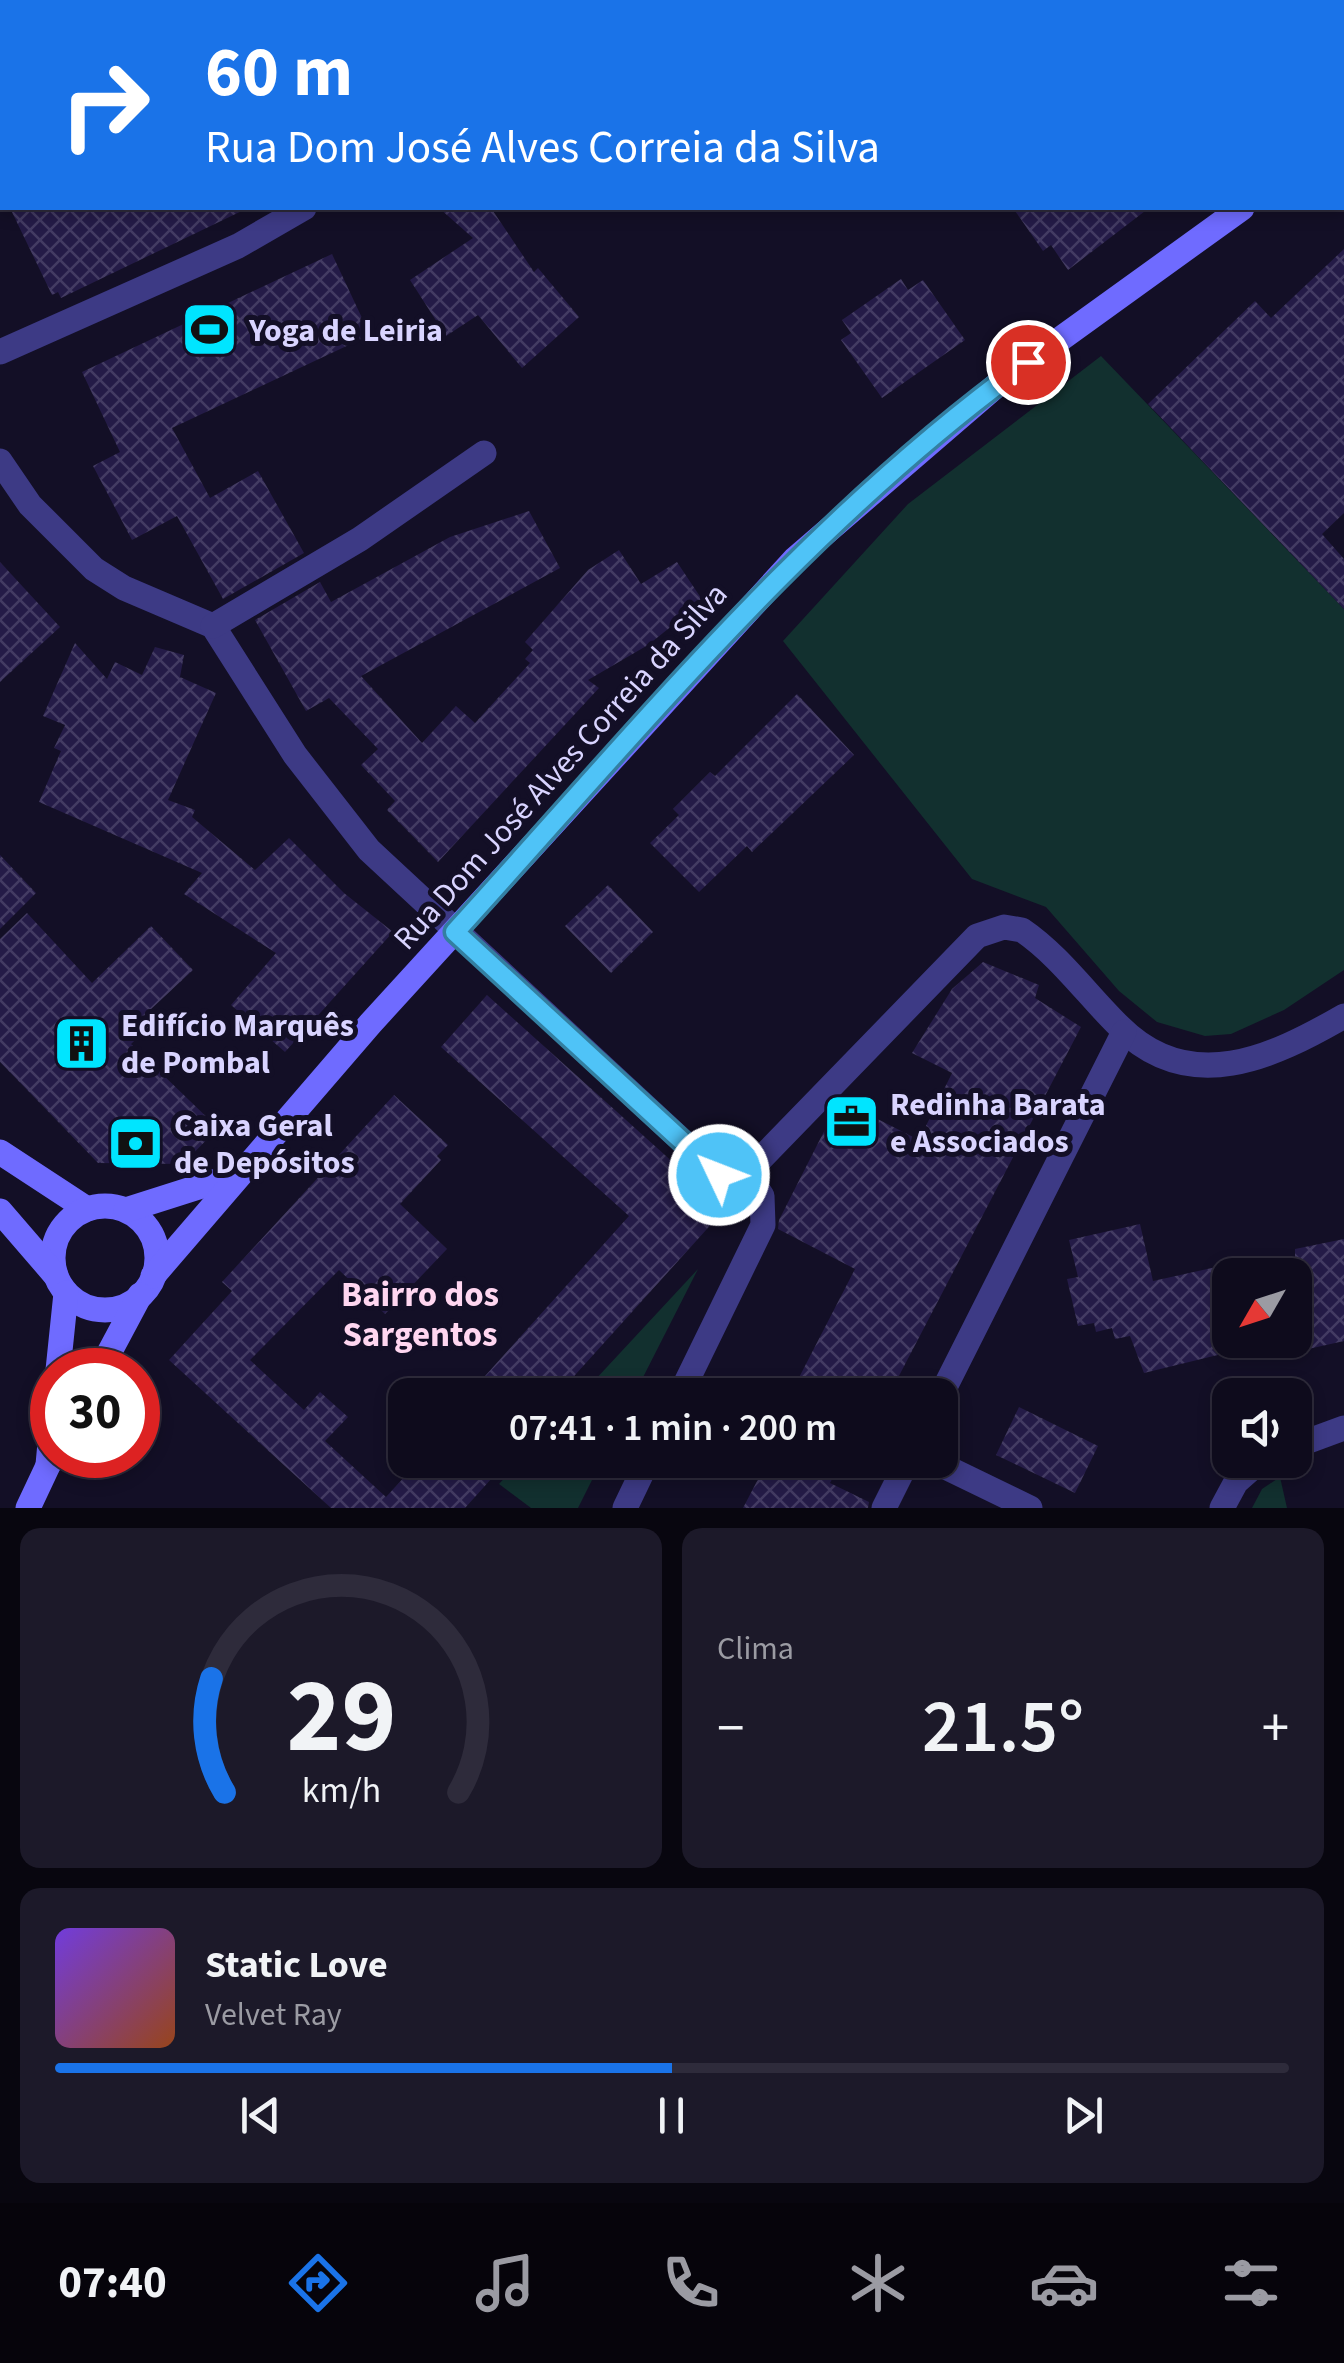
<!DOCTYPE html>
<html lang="pt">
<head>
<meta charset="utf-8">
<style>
  body { margin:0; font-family:"Source Sans 3",sans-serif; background:#1c1929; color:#f1f3f6; height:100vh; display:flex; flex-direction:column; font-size:38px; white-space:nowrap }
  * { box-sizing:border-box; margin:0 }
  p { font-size:32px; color:#9b9ba3 }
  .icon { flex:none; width:55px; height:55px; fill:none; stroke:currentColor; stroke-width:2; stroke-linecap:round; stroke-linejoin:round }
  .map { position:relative; height:1508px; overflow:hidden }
  .drawer { display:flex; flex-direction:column; gap:20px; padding:20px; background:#08060f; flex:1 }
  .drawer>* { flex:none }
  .guide { position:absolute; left:0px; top:0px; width:1345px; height:210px; box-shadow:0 5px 15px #0003,0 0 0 2px #2e2b3b; background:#1a73e8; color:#fff; overflow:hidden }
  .needle { width:65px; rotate:231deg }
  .fabs { position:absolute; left:1212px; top:1258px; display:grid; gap:20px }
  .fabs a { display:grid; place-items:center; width:100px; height:100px; border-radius:20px; background:#0e0b1c; box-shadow:0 5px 15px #0003,0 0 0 2px #2e2b3b; font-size:50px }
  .speed { position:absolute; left:30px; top:1348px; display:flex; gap:20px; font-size:50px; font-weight:700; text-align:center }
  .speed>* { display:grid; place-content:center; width:130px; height:130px; border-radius:50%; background:#0e0b1c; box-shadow:0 5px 15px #0003,0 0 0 2px #2e2b3b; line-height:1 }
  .speed .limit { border:15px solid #d22; background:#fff; color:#111 }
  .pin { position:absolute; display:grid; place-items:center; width:85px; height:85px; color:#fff; margin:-42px; border:5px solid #fff; border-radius:50%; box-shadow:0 2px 10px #0007 }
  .me { position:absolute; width:110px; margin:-55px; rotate:313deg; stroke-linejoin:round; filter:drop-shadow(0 0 8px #0008) }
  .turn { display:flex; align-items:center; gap:35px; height:210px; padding:0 40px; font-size:45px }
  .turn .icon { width:130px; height:130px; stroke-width:2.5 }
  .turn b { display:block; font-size:70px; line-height:85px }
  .big { font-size:75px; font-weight:600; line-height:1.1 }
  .drawer .card { flex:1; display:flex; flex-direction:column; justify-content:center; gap:15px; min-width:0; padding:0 35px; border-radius:20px; background:#1c1929 }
  .drawer .dial { align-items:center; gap:0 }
  .dial svg { height:260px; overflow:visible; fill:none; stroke:#2e2b3b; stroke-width:7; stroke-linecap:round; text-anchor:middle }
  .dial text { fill:#f1f3f6; stroke:none }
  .song { display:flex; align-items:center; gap:30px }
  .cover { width:120px; height:120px; border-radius:15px; background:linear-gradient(135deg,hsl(260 70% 55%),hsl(20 70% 35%)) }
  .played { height:10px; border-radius:5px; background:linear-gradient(90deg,#1a73e8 50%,#2e2b3b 50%) }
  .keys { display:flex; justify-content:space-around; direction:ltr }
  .heat { display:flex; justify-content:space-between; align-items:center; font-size:55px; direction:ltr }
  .drawer .tiles { flex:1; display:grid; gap:20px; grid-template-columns:1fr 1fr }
  .card:last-child { grid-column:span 2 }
  .trip { position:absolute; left:388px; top:1378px; width:570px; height:100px; border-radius:20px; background:#0e0b1c; box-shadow:0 5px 15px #0003,0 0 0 2px #2e2b3b; font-weight:600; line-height:100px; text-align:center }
  .menu { display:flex; height:160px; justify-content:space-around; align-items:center; background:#06040b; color:#9b9ba3 }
  .menu .icon { width:70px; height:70px }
  .menu .active { color:#1a73e8 }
  .menu b { font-size:45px; color:#f1f3f6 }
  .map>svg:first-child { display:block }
  .green { fill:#12302f }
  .building { fill:url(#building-cross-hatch) }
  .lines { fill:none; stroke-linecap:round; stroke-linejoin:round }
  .minor { stroke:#3d3a85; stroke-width:25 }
  .secondary { stroke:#6f6bff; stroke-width:25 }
  .route-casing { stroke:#337fa1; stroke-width:25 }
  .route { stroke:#4fc3f7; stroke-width:18 }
  .labels { text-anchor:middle; stroke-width:10; stroke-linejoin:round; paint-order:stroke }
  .poi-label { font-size:32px; font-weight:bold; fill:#d9d4ff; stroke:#130f26; text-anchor:start }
  .street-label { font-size:32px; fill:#d9d4ff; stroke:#130f26 }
  .neighbourhood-label { font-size:35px; font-weight:bold; fill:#ffd6f0; stroke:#130f26 }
</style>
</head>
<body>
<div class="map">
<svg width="1344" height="1508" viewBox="0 0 1344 1508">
  <defs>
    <pattern id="building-cross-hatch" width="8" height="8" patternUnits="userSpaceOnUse" patternTransform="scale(2.5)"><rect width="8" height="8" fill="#241b47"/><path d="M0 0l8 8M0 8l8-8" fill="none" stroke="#433b63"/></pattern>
  </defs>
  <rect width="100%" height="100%" fill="#130f26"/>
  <g class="green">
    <path d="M0,0H225L226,2H2V48Z"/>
    <path d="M1101,356L1344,609V970L1284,1010L1231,1034L1205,1036L1157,1022L1119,991L1046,907L972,879L783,641L908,504Z"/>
    <path d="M698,1269L634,1395H581Z"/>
    <path d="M521,1460H602L578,1508H531L499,1484Z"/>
    <path d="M1280,1477L1287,1508H1252L1262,1489Z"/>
  </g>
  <g class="building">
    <path d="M10,208H248L61,298L58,292L52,295Z"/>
    <path d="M439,208H491L534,272L538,268L579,317L522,368L478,315L446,336L410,280L473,238Z"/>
    <path d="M1013,208H1149L1068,270L1051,245L1043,251Z"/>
    <path d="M1344,249V513L1322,534L1344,559V609L1148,404L1255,301L1271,318Z"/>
    <path d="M332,254L370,335L172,428L210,498L258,471L304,553L223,599L177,516L132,540L93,466L120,452L82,372Z"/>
    <path d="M901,279L908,290L923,280L965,340L882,398L841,340L851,333L842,320Z"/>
    <path d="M529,511L560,568L361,676L422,743L456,706L475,723L530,663L525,659L533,650L525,642L588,570L619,550L641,584L677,562L703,601L648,645L588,680L599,688L438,862L387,810L395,801L361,765L378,749L329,698L306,711L255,620L320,582L331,602L450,537Z"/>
    <path d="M0,562L60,627L0,682Z"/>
    <path d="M75,643L107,679L115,662L142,675L155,647L184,655L180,677L216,693L168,800L195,810L192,817L255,870L289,838L344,893L393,932L285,1052L231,1005L276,953L184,894L202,873L39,802L61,751L54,748L65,725L43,716Z"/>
    <path d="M797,694L854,755L752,852L747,846L699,892L650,843L679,815L673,809L710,772L715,776Z"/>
    <path d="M0,855L36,893L0,929Z"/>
    <path d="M608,885L653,932L611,973L565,926Z"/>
    <path d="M27,913L92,983L151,926L193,970L150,1010L158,1018L131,1044L218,1128L183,1164L98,1163L0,1062V939Z"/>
    <path d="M983,962L1039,985L1035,998L1081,1027L889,1395H790L855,1269L778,1229L779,1220L840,1100L919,1140L952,1073L912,1053L952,989Z"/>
    <path d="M487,995L725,1209L557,1395H468L629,1216L441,1047Z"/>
    <path d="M394,1095L448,1145L437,1156L441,1160L400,1204L447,1249L385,1314L339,1270L250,1360L304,1410L320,1392L348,1417L325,1441L386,1497L420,1460H473L492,1478L465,1508H331L169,1360L232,1291L222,1282Z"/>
    <path d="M1140,1224L1153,1281L1230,1264V1352L1144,1373L1130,1336L1115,1339L1112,1328L1096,1332L1094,1323L1078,1326L1067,1279L1078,1277L1069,1240Z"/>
    <path d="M1344,1239V1341L1295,1352V1249Z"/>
    <path d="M1019,1407L1098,1446L1075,1493L996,1455Z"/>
    <path d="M768,1460H842L830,1483L869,1502L868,1508H743Z"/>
  </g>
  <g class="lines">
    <g class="minor">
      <path d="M253,0L254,2"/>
      <path d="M438,0L441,2"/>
      <path d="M490,2L492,0"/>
      <path d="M0,352L238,246L304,208"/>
      <path d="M0,461L30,505L94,569L124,588L213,626L295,755L369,850L719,1175L733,1180L747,1173L977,936L1004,927L1022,930C1059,955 1088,996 1120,1027C1190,1097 1273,1057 1344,1016"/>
      <path d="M213,626L360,539L484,453"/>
      <path d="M680,1395L763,1225L762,1196L747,1173"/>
      <path d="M940,1397L1124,1032"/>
      <path d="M1295,1446L1344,1428"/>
      <path d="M931,1460L1030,1508"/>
      <path d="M625,1508L648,1460"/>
      <path d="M884,1508L908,1460"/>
      <path d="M1222,1508L1236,1482L1261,1460"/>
    </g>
    <g class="secondary">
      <path d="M1342,126L1344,125"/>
      <path d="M0,1152L87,1209"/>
      <circle cx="105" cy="1258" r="52"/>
      <path d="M126,1210L236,1175"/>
      <path d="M0,1211L56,1276"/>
      <path d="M153,1276L370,1024L795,559L998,384L1242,208"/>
      <path d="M58,1370L66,1293"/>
      <path d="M100,1370L140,1295"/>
      <path d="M48,1465L52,1421"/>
      <path d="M28,1508L53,1455"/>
    </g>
  </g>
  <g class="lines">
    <defs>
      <path id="route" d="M719,1175L455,932C637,732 808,521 1028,362"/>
    </defs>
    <use href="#route" class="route-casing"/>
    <use href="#route" class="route"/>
  </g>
  <defs>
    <symbol id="stadium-square" viewBox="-11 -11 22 22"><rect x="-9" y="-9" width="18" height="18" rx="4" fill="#00e5ff" stroke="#130f26"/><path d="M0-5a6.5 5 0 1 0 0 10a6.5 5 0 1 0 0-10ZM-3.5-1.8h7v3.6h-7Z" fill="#111"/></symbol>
    <symbol id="building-square" viewBox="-11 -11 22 22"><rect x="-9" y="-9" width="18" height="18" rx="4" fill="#00e5ff" stroke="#130f26"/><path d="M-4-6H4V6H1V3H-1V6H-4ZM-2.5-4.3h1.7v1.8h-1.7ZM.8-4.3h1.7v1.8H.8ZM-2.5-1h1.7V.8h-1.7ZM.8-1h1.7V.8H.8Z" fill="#111"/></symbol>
    <symbol id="office-square" viewBox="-11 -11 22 22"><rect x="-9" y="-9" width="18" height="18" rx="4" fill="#00e5ff" stroke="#130f26"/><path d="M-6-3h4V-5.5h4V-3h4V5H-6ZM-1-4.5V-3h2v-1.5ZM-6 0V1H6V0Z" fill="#111"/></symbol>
    <symbol id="bank-square" viewBox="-11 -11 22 22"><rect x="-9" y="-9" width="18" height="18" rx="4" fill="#00e5ff" stroke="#130f26"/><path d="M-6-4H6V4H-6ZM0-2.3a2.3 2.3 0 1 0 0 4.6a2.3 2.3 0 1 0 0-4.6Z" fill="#111"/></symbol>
  </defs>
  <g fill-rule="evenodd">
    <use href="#stadium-square" x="178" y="298" width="63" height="63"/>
    <use href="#building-square" x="50" y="1012" width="63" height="63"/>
    <use href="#office-square" x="820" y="1090" width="63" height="63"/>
    <use href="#bank-square" x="104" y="1112" width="63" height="63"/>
  </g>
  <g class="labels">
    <g class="poi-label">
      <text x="249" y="341">Yoga de Leiria</text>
      <text x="121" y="1036">Edifício Marquês<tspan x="121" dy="37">de Pombal</tspan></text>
      <text x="890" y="1115">Redinha Barata<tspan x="890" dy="37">e Associados</tspan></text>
      <text x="174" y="1136">Caixa Geral<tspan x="174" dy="37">de Depósitos</tspan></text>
    </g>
    <g class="street-label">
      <text transform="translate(560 766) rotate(-48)" y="11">Rua Dom José Alves Correia da Silva</text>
    </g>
    <g class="neighbourhood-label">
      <text x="420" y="1306">Bairro dos<tspan x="420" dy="40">Sargentos</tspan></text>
    </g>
  </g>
</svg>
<div class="fabs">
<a><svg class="needle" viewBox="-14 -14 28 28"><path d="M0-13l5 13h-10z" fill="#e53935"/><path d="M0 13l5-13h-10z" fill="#9b9ba3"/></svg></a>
<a><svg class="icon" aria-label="sound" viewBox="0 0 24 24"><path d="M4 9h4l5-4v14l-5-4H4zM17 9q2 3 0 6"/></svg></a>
</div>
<div class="speed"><div class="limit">30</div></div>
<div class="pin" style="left:1028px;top:362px;background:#d93025"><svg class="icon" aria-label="arrive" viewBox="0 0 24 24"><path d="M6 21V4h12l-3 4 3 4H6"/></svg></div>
<svg class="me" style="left:719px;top:1175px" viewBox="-20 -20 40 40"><circle r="17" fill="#4fc3f7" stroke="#fff" stroke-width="3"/><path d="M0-11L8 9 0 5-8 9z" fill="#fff"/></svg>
<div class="trip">07:41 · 1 min · 200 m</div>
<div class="guide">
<div class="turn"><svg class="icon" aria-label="right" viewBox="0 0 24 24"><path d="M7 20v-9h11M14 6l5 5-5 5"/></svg><div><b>60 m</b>Rua Dom José Alves Correia da Silva</div></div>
</div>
</div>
<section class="drawer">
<div class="tiles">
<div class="card dial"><svg viewBox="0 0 100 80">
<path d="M14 69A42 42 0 1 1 86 69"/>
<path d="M14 69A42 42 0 0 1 10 34" stroke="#1a73e8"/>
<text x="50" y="56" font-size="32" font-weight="700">29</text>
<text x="50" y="72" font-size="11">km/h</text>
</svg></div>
<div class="card"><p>Clima</p>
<div class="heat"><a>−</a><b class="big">21.5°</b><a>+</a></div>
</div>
<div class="card">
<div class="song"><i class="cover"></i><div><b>Static Love</b><p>Velvet Ray</p></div></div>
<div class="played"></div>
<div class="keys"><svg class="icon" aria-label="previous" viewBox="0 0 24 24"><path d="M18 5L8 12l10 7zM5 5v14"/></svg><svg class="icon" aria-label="pause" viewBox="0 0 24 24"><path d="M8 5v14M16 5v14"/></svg><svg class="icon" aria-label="next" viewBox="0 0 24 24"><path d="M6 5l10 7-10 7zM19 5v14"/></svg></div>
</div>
</div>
</section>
<nav class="menu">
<b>07:40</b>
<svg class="icon active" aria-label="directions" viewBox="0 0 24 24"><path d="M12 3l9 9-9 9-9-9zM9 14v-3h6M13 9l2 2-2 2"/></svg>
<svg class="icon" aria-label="music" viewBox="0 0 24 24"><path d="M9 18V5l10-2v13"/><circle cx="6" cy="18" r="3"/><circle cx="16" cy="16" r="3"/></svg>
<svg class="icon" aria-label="phone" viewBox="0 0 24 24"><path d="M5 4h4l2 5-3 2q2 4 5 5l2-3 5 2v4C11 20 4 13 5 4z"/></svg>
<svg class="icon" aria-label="climate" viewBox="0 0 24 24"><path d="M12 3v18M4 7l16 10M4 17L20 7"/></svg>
<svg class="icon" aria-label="car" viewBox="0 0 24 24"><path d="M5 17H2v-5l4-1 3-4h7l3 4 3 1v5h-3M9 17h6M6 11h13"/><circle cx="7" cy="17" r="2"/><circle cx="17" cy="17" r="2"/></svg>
<svg class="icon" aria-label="filters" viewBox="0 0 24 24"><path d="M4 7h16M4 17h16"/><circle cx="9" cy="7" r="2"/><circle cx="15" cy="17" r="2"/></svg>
</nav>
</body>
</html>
